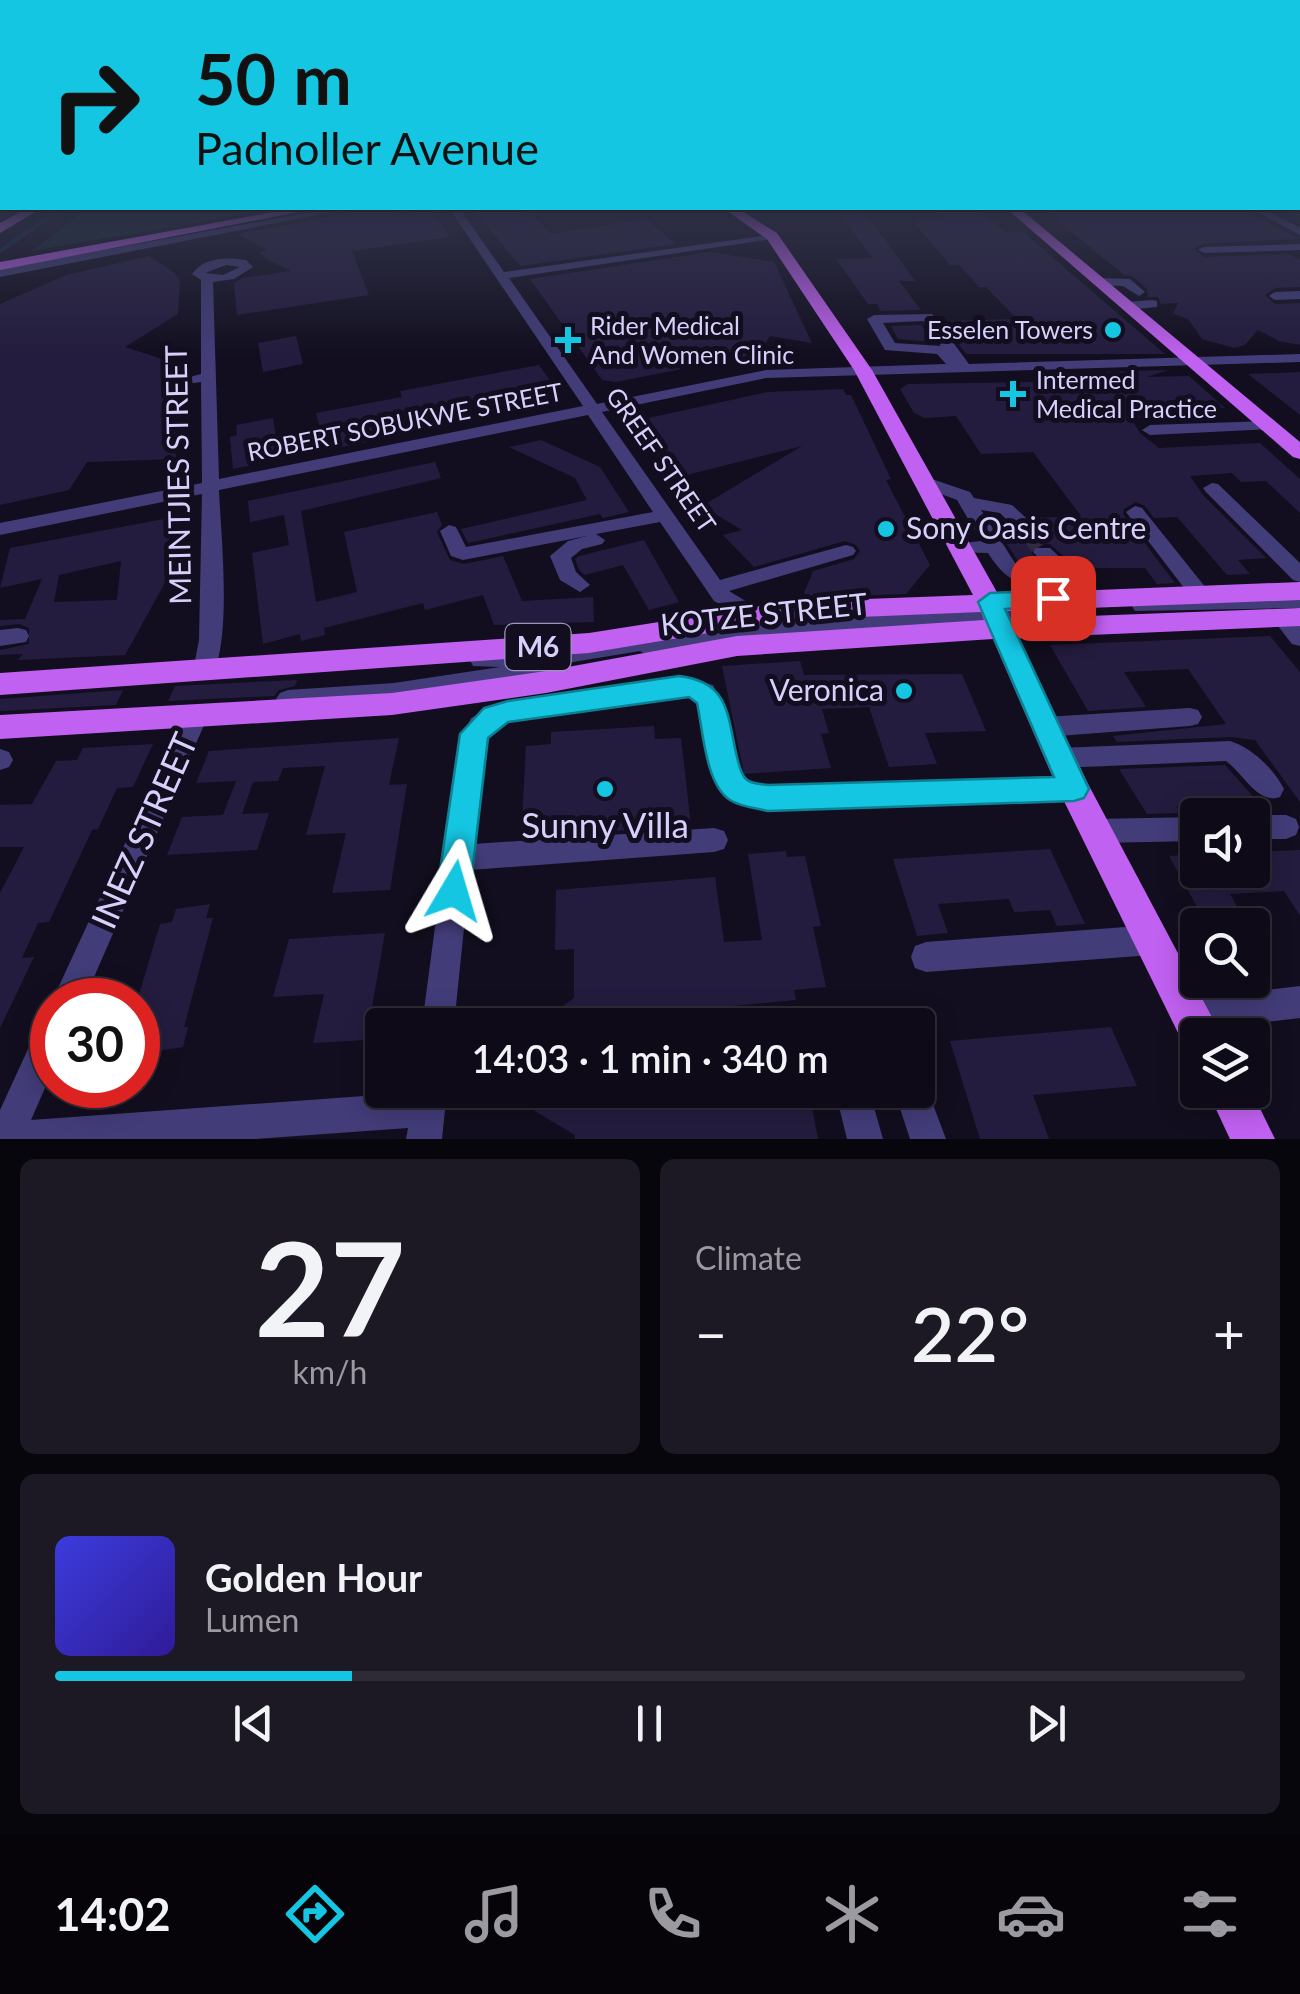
<!DOCTYPE html>
<html lang="en">
<head>
<meta charset="utf-8">
<style>
  body { margin:0; font-family:Lato,sans-serif; background:#1c1824; color:#f1f3f6; height:100vh; display:flex; flex-direction:column; font-size:38px; white-space:nowrap }
  * { box-sizing:border-box; margin:0 }
  p { font-size:32px; color:#9b9aa1 }
  .icon { flex:none; width:55px; height:55px; fill:none; stroke:currentColor; stroke-width:2; stroke-linecap:round; stroke-linejoin:round }
  .map { position:relative; height:1139px; overflow:hidden }
  .side { display:flex; flex-direction:column; gap:20px; padding:20px; background:#08060d; flex:1 }
  .side>* { flex:none }
  .hud { position:absolute; left:0px; top:0px; width:1300px; height:210px; box-shadow:0 5px 25px #0003,0 0 0 2px #2e2b36; background:#14c6e2; color:#111; overflow:hidden }
  .fabs { position:absolute; left:1180px; top:798px; display:grid; gap:20px }
  .fabs a { display:grid; place-items:center; width:90px; height:90px; border-radius:10px; background:#0e0a17; box-shadow:0 5px 25px #0003,0 0 0 2px #2e2b36; font-size:50px }
  .speed { position:absolute; left:30px; top:978px; display:flex; gap:20px; font-size:50px; font-weight:700; text-align:center }
  .speed>* { display:grid; place-content:center; width:130px; height:130px; border-radius:50%; background:#0e0a17; box-shadow:0 5px 25px #0003,0 0 0 2px #2e2b36; line-height:1 }
  .speed .limit { border:15px solid #d22; background:#fff; color:#111 }
  .pin { position:absolute; display:grid; place-items:center; width:85px; height:85px; color:#fff; margin:-42px; border-radius:20px; box-shadow:0 5px 15px #0006 }
  .me { position:absolute; width:110px; margin:-55px; rotate:7deg; stroke-linejoin:round; filter:drop-shadow(0 0 8px #0008) }
  .turn { display:flex; align-items:center; gap:35px; height:210px; padding:0 30px; font-size:45px }
  .turn .icon { width:130px; height:130px; stroke-width:2.5 }
  .turn b { display:block; font-size:70px; line-height:85px }
  .big { font-size:75px; font-weight:600; line-height:1.1 }
  .side .card { flex:1; display:flex; flex-direction:column; justify-content:center; gap:15px; min-width:0; padding:0 35px; border-radius:15px; background:#1c1824 }
  .side .dial { align-items:center; gap:0 }
  .dial b { font-size:130px; line-height:1 }
  .song { display:flex; align-items:center; gap:30px }
  .cover { width:120px; height:120px; border-radius:15px; background:linear-gradient(135deg,hsl(240 70% 55%),hsl(250 70% 35%)) }
  .played { height:10px; border-radius:5px; background:linear-gradient(90deg,#14c6e2 25%,#2e2b36 25%) }
  .keys { display:flex; justify-content:space-around; direction:ltr }
  .heat { display:flex; justify-content:space-between; align-items:center; font-size:55px; direction:ltr }
  .side .tiles { flex:1; display:grid; gap:20px; grid-template-columns:1fr 1fr }
  .card:last-child { grid-column:span 2 }
  .trip { position:absolute; left:365px; top:1008px; width:570px; height:100px; border-radius:10px; background:#0e0a17; box-shadow:0 5px 25px #0003,0 0 0 2px #2e2b36; font-weight:600; line-height:100px; text-align:center }
  .menu { display:flex; height:160px; justify-content:space-around; align-items:center; background:#060409; color:#9b9aa1 }
  .menu .icon { width:70px; height:70px }
  .menu .active { color:#14c6e2 }
  .menu b { font-size:45px; color:#f1f3f6 }
  .map>svg:first-child { display:block }
  .green { fill:#122828 }
  .lines { fill:none; stroke-linecap:round; stroke-linejoin:round }
  .stream { stroke:#122444; stroke-width:4 }
  .building { fill:#241c3e; fill-rule:evenodd }
  .minor-tunnel { stroke:#302b40; stroke-width:19; stroke-dasharray:19 9; stroke-linecap:butt }
  .minor { fill:#423d79; fill-rule:evenodd }
  .major { fill:#c161f1; fill-rule:evenodd }
  .route { fill:#14c6e2; stroke:#0d8193; stroke-width:2.5 }
  .poi-dot { fill:#14c6e2; stroke:#120e1f; stroke-width:4 }
  .labels { text-anchor:middle; stroke-width:10; stroke-linejoin:round; paint-order:stroke }
  .far-poi-label { font-size:25px; fill:#d7d0fb; stroke:#120e1f; text-anchor:start }
  .far-street-label { font-size:25px; fill:#d7d0fb; stroke:#120e1f }
  .shield { fill:#120e1f; stroke:#9c96b9; stroke-width:2.5 }
  .shield-label { font-size:28px; font-weight:bold; fill:#d7d0fb }
  .street-label { font-size:30px; fill:#d7d0fb; stroke:#120e1f }
  .poi-label { font-size:30px; fill:#d7d0fb; stroke:#120e1f; text-anchor:start }
  .near-poi-label { font-size:35px; fill:#d7d0fb; stroke:#120e1f }
  .near-street-label { font-size:35px; fill:#d7d0fb; stroke:#120e1f }
</style>
</head>
<body>
<div class="map">
<svg width="1300" height="1139" viewBox="0 0 1300 1139">
  <rect width="100%" height="100%" fill="#120e1f"/>
  <path class="green" d="M88,208H281L32,251Z"/>
  <g class="lines">
    <path class="stream" d="M0,251L62,208"/>
  </g>
  <g class="building">
    <path d="M374,208H390L396,217L429,208L450,237L352,251L369,295L237,315L234,283L243,278L291,271L262,257L265,256L259,253L267,250L238,234Z"/>
    <path d="M472,208H518L524,214L531,213L551,234L646,219L676,244L520,266Z"/>
    <path d="M1099,208H1240L1300,239L1204,243L1194,249L1204,257L1289,254L1300,260V287L1275,288L1265,295L1275,304L1300,303V345L1279,341L1258,330L1245,345L1234,348L1202,339L1188,319L1173,314L1178,303L1161,304L1158,297H1148L1147,289L1132,276L1124,275L1047,212L1102,210Z"/>
    <path d="M980,210L1004,232H1023L1165,354H966L942,321L1017,319L986,287H979L959,265H950L912,220L942,219L934,211Z"/>
    <path d="M863,214L869,217L915,281H899L921,310L881,311L877,304H868L836,259L873,258L840,215Z"/>
    <path d="M710,252L774,262L812,343L770,336L753,363L733,359L616,382L602,380L530,279Z"/>
    <path d="M149,256L175,273L180,281L178,314L125,347L175,363V377L170,382L175,386L176,459L87,462L69,490L0,505V304L66,275Z"/>
    <path d="M921,325L933,342L898,339L891,326Z"/>
    <path d="M296,336L303,364L263,372L258,343Z"/>
    <path d="M539,365L563,399L533,405L526,393L399,418L406,434L233,469L230,437L237,435L236,425L273,418L276,438L320,429L316,413L402,397L400,391Z"/>
    <path d="M1168,370L1147,377L1189,376L1225,408L1195,409L1202,415L1131,418L1140,433L1159,448L1260,443L1300,479V513L1266,481L1241,482L1232,473L1190,476L1203,495L1266,558L1238,560L1250,574L1227,575L1177,517L1154,518L1145,506L1136,502L1124,509L1123,514L1175,583L1157,584L1145,568H1089L1083,561L1070,562L1050,544H1036L1030,550L1041,566L1019,563L990,517H998L1019,538L1036,539L1041,529L1032,518L1081,516L1033,452L981,454L956,416L925,418L914,413L900,389L908,384L1100,381L1092,372Z"/>
    <path d="M1300,372V415L1248,374Z"/>
    <path d="M843,389L846,395H851L891,479L886,480L930,565L906,594L802,598L813,571L854,559L860,551L856,545L845,541L754,567L723,535L742,530L702,506L802,446L675,478L642,437L647,436L635,421L768,392Z"/>
    <path d="M541,440L600,467L629,512L603,518L600,514L468,543L461,529L587,500L575,478L509,447Z"/>
    <path d="M435,462L441,478L301,511L316,602L357,592L344,532L437,512L442,525L437,532L450,560L464,564L503,556L522,601L593,597L594,622L494,625L483,595L425,610L423,603L324,628L325,635L301,641L300,634L263,644L252,553L289,545L284,515L250,522L248,501Z"/>
    <path d="M180,516L178,576L167,579L125,655L18,660L23,654L0,655V650L29,644V628L19,624L0,626V620L25,619L42,579L0,588L10,548ZM121,561L117,600L54,602L59,575Z"/>
    <path d="M644,540L679,602L649,610L623,565L585,575L579,570L575,559L579,556Z"/>
    <path d="M1270,636L1300,672V802L1255,740L1230,737L1117,742L1113,736L1226,724L1188,669L1124,672L1146,707L1088,711L1050,645Z"/>
    <path d="M800,661L804,675L962,674L986,731L925,733L937,764L889,767L869,707L822,709L829,733L821,734L831,768L744,774L722,666Z"/>
    <path d="M297,680L295,686L279,690L274,696L168,701L175,686Z"/>
    <path d="M123,690L116,705L0,711V699Z"/>
    <path d="M654,726L655,739L681,738L691,826L521,837L526,746L551,744V732Z"/>
    <path d="M399,738L389,785L407,784L390,890L332,893L346,833L306,835L325,766L283,768L278,781L253,782L242,814L269,813L257,850L167,855L182,817L223,815L236,781L196,783L209,751Z"/>
    <path d="M153,744L133,787L117,788L98,829L92,830L49,922L38,923L22,958L34,957L0,1028V893L24,847H0V805L32,804L56,761L77,760L83,748Z"/>
    <path d="M1225,765L1265,810L1228,811L1223,804L1176,806L1181,813L1147,814L1119,769Z"/>
    <path d="M1050,849L1085,924L1057,926L1050,910L1014,912L1009,899L938,904L948,933L917,936L893,859Z"/>
    <path d="M1300,850V916L1284,891L1230,894L1248,925H1207L1169,856L1198,854V870H1252V852Z"/>
    <path d="M786,851L787,857L805,856L821,926L813,927L826,987L794,990L796,1000L733,1006L735,1025H537L574,998V949L555,950L556,890L715,877L724,942L762,940L748,854Z"/>
    <path d="M210,904L206,918H213L184,1027H188L183,1047L138,1054V998L160,924L172,922L176,909Z"/>
    <path d="M385,933L366,1040L313,1043L324,994L273,997L289,939Z"/>
    <path d="M1111,1027L1137,1086L1033,1095L1049,1139H980L950,1041Z"/>
    <path d="M499,1090H744L746,1102L810,1097L818,1139H575V1135Z"/>
  </g>
  <g class="lines">
    <path class="minor-tunnel" d="M1029,531L1043,552"/>
    <g class="minor">
      <path d="M1298,203H1300V209L1294,208H1298Z"/>
      <path d="M334,208H353L0,277V269Z"/>
      <path d="M449,208H459L504,272L776,234V238L772,239L509,278L597,404L766,370L946,364L937,354L885,350L867,319L874,315L932,314L969,364L1300,354V362L766,378L602,412L720,580L846,545L853,547L856,551L853,555L729,591L762,611L765,616L762,621L754,623L714,601L660,522L596,534L605,540L602,544L582,549L571,558L576,572L590,585L580,592L560,580L550,556L568,541L587,536L463,560L451,556L440,531L449,525L456,527L466,547L653,512L588,415L219,490C221,537 232,637 212,677H196L193,671L199,640L202,494L0,535V523L202,483L201,382L181,385L174,381L201,374V280L192,274C204,257 227,257 246,260L253,267L234,279L213,282L219,479L583,406ZM226,265L240,267L223,275L205,273ZM923,321L941,346L895,343L883,323Z"/>
      <path d="M1250,208H1262L1300,228V235Z"/>
      <path d="M1300,244V250L1204,253L1198,250L1204,247Z"/>
      <path d="M1099,278L1130,279L1145,292L1139,296L1123,286L1095,285V279Z"/>
      <path d="M1300,291V299L1275,300L1269,296L1275,292Z"/>
      <path d="M1152,300L1157,301V307L1127,310L1121,306L1127,302Z"/>
      <path d="M1268,421L1276,426L1274,429L1150,435L1142,430L1150,425Z"/>
      <path d="M926,477L970,492L974,498L1012,505L1036,527L1038,531L1036,535H1022L1000,513L981,510L1017,566L1051,571L1033,552L1036,548H1050L1081,577L1084,582L1081,587L1074,589C1030,574 1018,600 988,553L954,552L951,548L954,544L981,541L957,500L920,486L917,482Z"/>
      <path d="M1212,483L1218,484L1300,563V582L1293,580L1206,492L1203,488Z"/>
      <path d="M1135,506L1142,508L1206,588L1209,593L1207,597L1300,594V608L1135,611L1132,606L1142,599L1191,597L1126,512Z"/>
      <path d="M1083,601L1094,608L1090,613L794,635L650,657L640,651L561,664L563,668L560,674L552,676L394,701L288,708L280,705L276,699L280,693L288,690L394,683L500,667L473,666L470,660L473,654L481,652L562,648L661,632L671,638L794,619L943,610L946,605Z"/>
      <path d="M1282,610L1290,612L1300,624V646L1292,644L1271,617L1274,612Z"/>
      <path d="M18,628L26,630L29,636L26,642L0,646V630Z"/>
      <path d="M679,677L713,685C725,706 732,769 744,780C750,785 761,785 768,787L1074,778L1083,781L1087,789L1083,797L1074,800L768,809C755,807 740,806 729,798C709,783 703,723 697,698L679,695L499,724L490,731L483,746L473,844L714,828L724,831L728,840L724,849L714,852L470,870L454,1025H422L459,746L471,718L493,707Z"/>
      <path d="M196,707L204,709L208,716L84,1000L52,1001L184,716L188,709Z"/>
      <path d="M1190,708L1198,710L1202,717L1198,724L1190,726L1045,737L1036,734L1033,727L1036,720L1045,717Z"/>
      <path d="M1230,741C1252,748 1273,768 1284,789L1280,797C1258,805 1243,773 1226,761L1059,768L1050,765L1046,758L1050,751L1059,748Z"/>
      <path d="M0,749L9,752L13,760L9,767L0,770Z"/>
      <path d="M1252,815H1286L1296,819L1299,827L1296,835L1286,839H1252Z"/>
      <path d="M1198,817V841L1095,843L1085,840L1081,831L1085,822L1095,819Z"/>
      <path d="M1152,925L1163,930L1167,940L1163,950L1152,955L926,972L915,968L911,957L915,946L926,942Z"/>
      <path d="M1300,986V1018L1190,1031L1179,1026L1174,1015L1179,1004L1190,999Z"/>
      <path d="M52,1019V1072L31,1120L447,1090L442,1139H406L408,1128L255,1139H0V1110L40,1023Z"/>
      <path d="M918,1076L923,1078L946,1139H910L894,1090H918Z"/>
      <path d="M835,1090H869L883,1139H847Z"/>
    </g>
    <g class="major">
      <path d="M28,208H42L0,233V223Z"/>
      <path d="M295,208H319L0,270V262Z"/>
      <path d="M723,208H737L777,233L872,370L998,594L1300,582V600L1007,611L1010,619L1300,608V626L1019,638L1087,782L1214,1021L1220,1035H1198V1054L1186,1049L1058,789L993,639L737,656L546,693L392,715L0,739V715L392,693L546,671L737,636L984,620L981,612L786,620L589,653L0,695V673L589,633L786,602L973,595L854,370L767,239Z"/>
      <path d="M1006,208H1019L1300,442V459L1293,457Z"/>
      <path d="M1207,1090H1251L1275,1139H1230Z"/>
    </g>
  </g>
  <linearGradient id="sky" x2="0" y2="1"><stop stop-color="#0a0811"/><stop offset="0.55" stop-color="#33364d"/><stop offset="1" stop-color="#33364d" stop-opacity="0"/></linearGradient>
  <rect width="1300" height="357" fill="url(#sky)"/>
  <path class="route" d="M1053,590L1062,593L1065,598L1062,604L1005,609L1089,789L1084,798L1074,801L768,811C756,808 741,807 730,800C705,784 703,729 697,703L689,697L508,722L488,738L470,891L465,902L454,907L442,902L437,891L460,734L484,708L508,701L679,676C730,682 727,715 737,757C739,764 740,773 746,779C751,784 761,784 768,785L1054,777L978,602L990,593Z"/>
  <g class="poi-dot">
    <circle cx="1113" cy="330" r="10"/>
    <path d="M563 325h10v10h10v10h-10v10h-10v-10h-10v-10h10z"/>
    <path d="M1008 379h10v10h10v10h-10v10h-10v-10h-10v-10h10z"/>
    <circle cx="886" cy="529" r="10"/>
    <circle cx="904" cy="691" r="10"/>
    <circle cx="605" cy="789" r="10"/>
  </g>
  <g class="labels">
    <g class="far-poi-label">
      <text x="590" y="335">Rider Medical<tspan x="590" dy="29">And Women Clinic</tspan></text>
      <text x="1093" y="339" text-anchor="end">Esselen Towers</text>
      <text x="1036" y="389">Intermed<tspan x="1036" dy="29">Medical Practice</tspan></text>
    </g>
    <g class="far-street-label">
      <text transform="translate(405 422) rotate(-11)" y="9">ROBERT SOBUKWE STREET</text>
      <text transform="translate(661 460) rotate(55)" y="9">GREEF STREET</text>
    </g>
    <rect class="shield" x="505.5" y="624" width="65" height="46" rx="8"/>
    <g class="shield-label">
      <text x="538" y="657">M6</text>
    </g>
    <g class="street-label">
      <text transform="translate(179 475) rotate(-91)" y="10">MEINTJIES STREET</text>
      <text transform="translate(764 615) rotate(-6)" y="10">KOTZE STREET</text>
    </g>
    <g class="poi-label">
      <text x="906" y="539">Sony Oasis Centre</text>
      <text x="884" y="701" text-anchor="end">Veronica</text>
    </g>
    <g class="near-poi-label">
      <text x="605" y="838">Sunny Villa</text>
    </g>
    <g class="near-street-label">
      <text transform="translate(145 831) rotate(-66)" y="12">INEZ STREET</text>
    </g>
  </g>
</svg>
<div class="fabs">
<a><svg class="icon" aria-label="sound" viewBox="0 0 24 24"><path d="M4 9h4l5-4v14l-5-4H4zM17 9q2 3 0 6"/></svg></a>
<a><svg class="icon" aria-label="search" viewBox="0 0 24 24"><circle cx="10" cy="10" r="6"/><path d="M15 15l6 6"/></svg></a>
<a><svg class="icon" aria-label="layers" viewBox="0 0 24 24"><path d="M12 4l9 5-9 5-9-5zM3 14l9 5 9-5"/></svg></a>
</div>
<div class="speed"><div class="limit">30</div></div>
<div class="pin" style="left:1053px;top:598px;background:#d93025"><svg class="icon" aria-label="arrive" viewBox="0 0 24 24"><path d="M6 21V4h12l-3 4 3 4H6"/></svg></div>
<svg class="me" style="left:454px;top:891px" viewBox="-20 -20 40 40"><path d="M0-17L14 15 0 8-14 15z" fill="#14c6e2" stroke="#fff" stroke-width="4"/></svg>
<div class="trip">14:03 · 1 min · 340 m</div>
<div class="hud">
<div class="turn"><svg class="icon" aria-label="right" viewBox="0 0 24 24"><path d="M7 20v-9h11M14 6l5 5-5 5"/></svg><div><b>50 m</b>Padnoller Avenue</div></div>
</div>
</div>
<section class="side">
<div class="tiles">
<div class="card dial"><b>27</b><p>km/h</p></div>
<div class="card"><p>Climate</p>
<div class="heat"><a>−</a><b class="big">22°</b><a>+</a></div>
</div>
<div class="card">
<div class="song"><i class="cover"></i><div><b>Golden Hour</b><p>Lumen</p></div></div>
<div class="played"></div>
<div class="keys"><svg class="icon" aria-label="previous" viewBox="0 0 24 24"><path d="M18 5L8 12l10 7zM5 5v14"/></svg><svg class="icon" aria-label="pause" viewBox="0 0 24 24"><path d="M8 5v14M16 5v14"/></svg><svg class="icon" aria-label="next" viewBox="0 0 24 24"><path d="M6 5l10 7-10 7zM19 5v14"/></svg></div>
</div>
</div>
</section>
<nav class="menu">
<b>14:02</b>
<svg class="icon active" aria-label="directions" viewBox="0 0 24 24"><path d="M12 3l9 9-9 9-9-9zM9 14v-3h6M13 9l2 2-2 2"/></svg>
<svg class="icon" aria-label="music" viewBox="0 0 24 24"><path d="M9 18V5l10-2v13"/><circle cx="6" cy="18" r="3"/><circle cx="16" cy="16" r="3"/></svg>
<svg class="icon" aria-label="phone" viewBox="0 0 24 24"><path d="M5 4h4l2 5-3 2q2 4 5 5l2-3 5 2v4C11 20 4 13 5 4z"/></svg>
<svg class="icon" aria-label="climate" viewBox="0 0 24 24"><path d="M12 3v18M4 7l16 10M4 17L20 7"/></svg>
<svg class="icon" aria-label="car" viewBox="0 0 24 24"><path d="M5 17H2v-5l4-1 3-4h7l3 4 3 1v5h-3M9 17h6M6 11h13"/><circle cx="7" cy="17" r="2"/><circle cx="17" cy="17" r="2"/></svg>
<svg class="icon" aria-label="filters" viewBox="0 0 24 24"><path d="M4 7h16M4 17h16"/><circle cx="9" cy="7" r="2"/><circle cx="15" cy="17" r="2"/></svg>
</nav>
</body>
</html>
